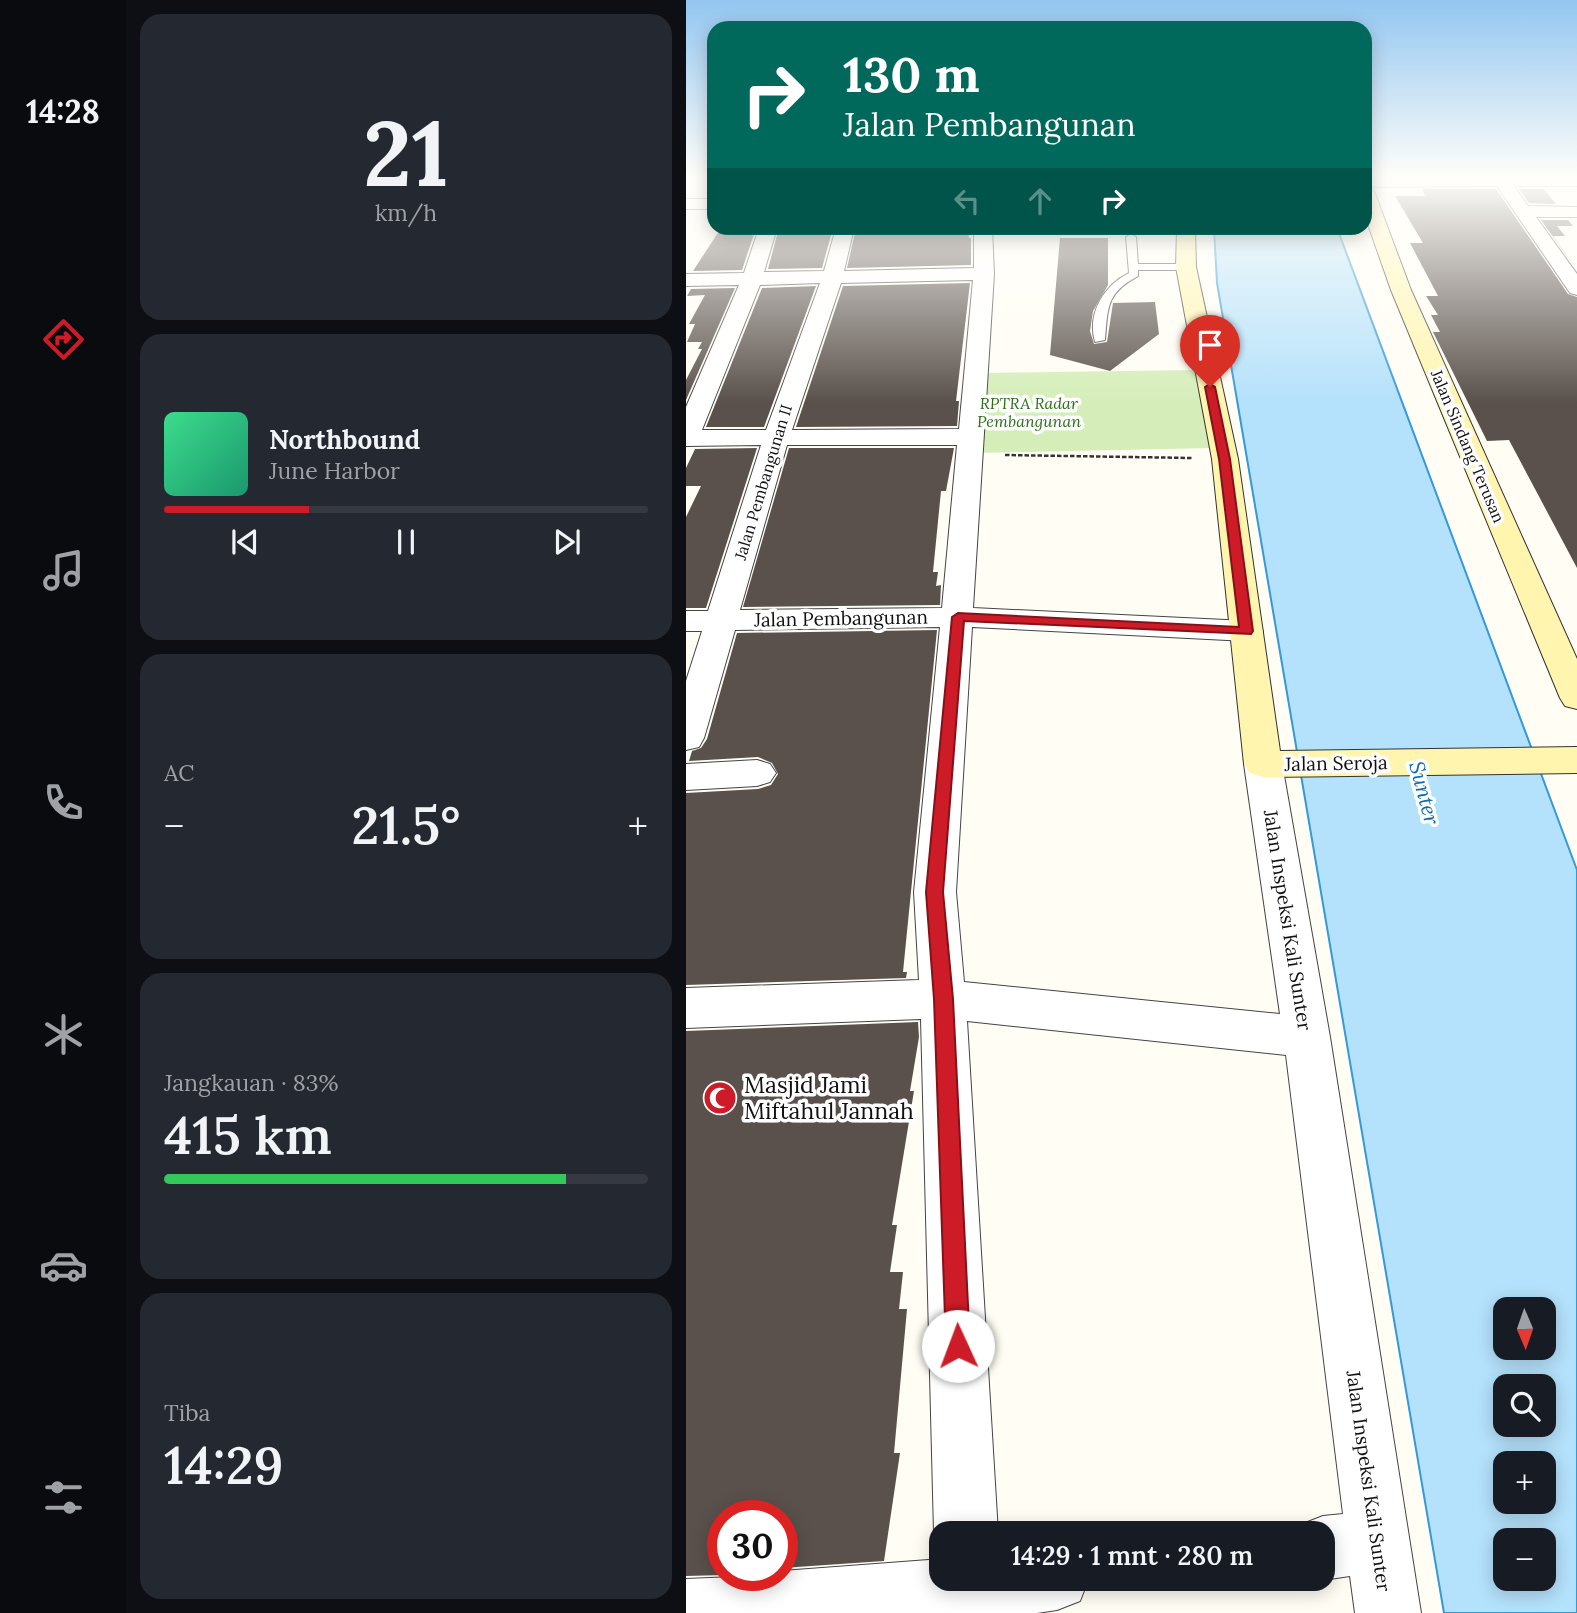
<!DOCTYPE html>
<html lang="id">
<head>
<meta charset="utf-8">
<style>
  body { margin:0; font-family:Lora,serif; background:#242831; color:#f1f3f6; height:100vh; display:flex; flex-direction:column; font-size:26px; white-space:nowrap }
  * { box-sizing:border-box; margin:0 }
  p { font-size:23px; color:#9ea1a6 }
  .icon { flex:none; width:38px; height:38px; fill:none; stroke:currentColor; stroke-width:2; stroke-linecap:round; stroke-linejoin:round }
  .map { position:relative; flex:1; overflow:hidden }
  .panel { display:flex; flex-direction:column; gap:14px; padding:14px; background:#0d0f14; width:560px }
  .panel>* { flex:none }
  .guide { position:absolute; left:21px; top:21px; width:665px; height:214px; border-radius:21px; box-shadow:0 4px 18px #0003; background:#00695c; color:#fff; overflow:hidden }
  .needle { width:46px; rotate:178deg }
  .tools { position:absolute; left:807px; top:1297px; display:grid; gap:14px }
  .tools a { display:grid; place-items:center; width:63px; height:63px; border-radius:14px; background:#171b24; box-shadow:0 4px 18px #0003; font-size:35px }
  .speed { position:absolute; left:21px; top:1500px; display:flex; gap:14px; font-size:35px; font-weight:700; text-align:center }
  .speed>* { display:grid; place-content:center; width:91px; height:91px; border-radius:50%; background:#171b24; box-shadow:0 4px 18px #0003; line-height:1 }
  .speed .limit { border:10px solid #d22; background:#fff; color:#111 }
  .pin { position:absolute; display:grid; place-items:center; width:60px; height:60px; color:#fff; margin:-72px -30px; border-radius:50% 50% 50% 0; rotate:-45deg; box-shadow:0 0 7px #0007 }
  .pin .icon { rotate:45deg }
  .me { position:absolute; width:77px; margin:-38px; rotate:358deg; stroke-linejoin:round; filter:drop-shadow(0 0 5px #0008) }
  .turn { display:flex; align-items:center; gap:24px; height:147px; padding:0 21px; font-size:32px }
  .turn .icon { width:91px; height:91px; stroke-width:2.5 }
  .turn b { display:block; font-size:49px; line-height:60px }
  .lanes { display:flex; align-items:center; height:66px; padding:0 21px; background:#0003; justify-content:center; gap:35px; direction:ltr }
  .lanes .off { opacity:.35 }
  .big { font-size:52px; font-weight:600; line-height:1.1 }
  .panel .tile { flex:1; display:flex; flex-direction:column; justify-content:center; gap:10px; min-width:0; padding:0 24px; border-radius:21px; background:#242831 }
  .panel .dial { align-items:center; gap:0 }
  .dial b { font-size:91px; line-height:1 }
  .song { display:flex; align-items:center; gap:21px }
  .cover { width:84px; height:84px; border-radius:10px; background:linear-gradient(135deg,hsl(150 70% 55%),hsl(160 70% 35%)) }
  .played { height:7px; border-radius:4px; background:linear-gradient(90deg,#cd1c27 30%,#363941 30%) }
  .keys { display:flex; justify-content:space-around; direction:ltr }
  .heat { display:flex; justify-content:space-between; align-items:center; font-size:38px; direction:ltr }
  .charge { height:10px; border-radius:5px; background:linear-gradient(90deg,#34c759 83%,#363941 0) }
  .trip { position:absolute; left:243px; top:1521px; width:406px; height:70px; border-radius:21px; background:#171b24; box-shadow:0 4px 18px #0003; font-weight:600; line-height:70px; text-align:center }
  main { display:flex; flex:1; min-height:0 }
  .tab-bar { display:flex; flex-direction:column; width:126px; justify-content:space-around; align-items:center; background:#090b0e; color:#9ea1a6 }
  .tab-bar .icon { width:49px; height:49px }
  .tab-bar .active { color:#cd1c27 }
  .tab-bar b { font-size:32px; color:#f1f3f6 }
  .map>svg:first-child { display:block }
  .green { fill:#d5eeb9 }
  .water { fill:#b4e1fb; stroke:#3599d8; stroke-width:2; fill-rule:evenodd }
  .building { fill:#5a514c }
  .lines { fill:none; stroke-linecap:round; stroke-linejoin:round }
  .lane-casing { stroke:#444; stroke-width:2 }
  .street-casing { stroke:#444; stroke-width:2 }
  .secondary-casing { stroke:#333; stroke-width:2 }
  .path { stroke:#333; stroke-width:2.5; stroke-dasharray:4.5 2; stroke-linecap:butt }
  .lane { fill:#fff; fill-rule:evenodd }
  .street { fill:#fff; fill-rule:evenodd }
  .secondary { fill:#fff5af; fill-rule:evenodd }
  .route { fill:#cd1c27; stroke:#851219; stroke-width:2 }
  .labels { text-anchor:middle; stroke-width:7; stroke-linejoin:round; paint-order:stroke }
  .far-park-label { font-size:16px; font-style:italic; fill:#2d6f1a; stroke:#fff }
  .far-street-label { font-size:16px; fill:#111; stroke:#fff }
  .street-label { font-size:19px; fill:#111; stroke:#fff }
  .water-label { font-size:21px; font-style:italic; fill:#0e6aae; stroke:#fff }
  .near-poi-label { font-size:23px; fill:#111; stroke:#fff; text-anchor:start }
</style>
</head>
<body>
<main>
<nav class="tab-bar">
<b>14:28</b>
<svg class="icon active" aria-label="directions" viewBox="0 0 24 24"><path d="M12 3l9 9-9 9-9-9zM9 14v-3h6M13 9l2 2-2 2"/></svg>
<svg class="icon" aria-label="music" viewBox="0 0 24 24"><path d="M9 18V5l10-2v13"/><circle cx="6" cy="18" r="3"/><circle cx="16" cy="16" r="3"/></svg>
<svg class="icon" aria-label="phone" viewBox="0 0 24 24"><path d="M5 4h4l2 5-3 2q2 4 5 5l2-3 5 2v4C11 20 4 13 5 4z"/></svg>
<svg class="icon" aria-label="climate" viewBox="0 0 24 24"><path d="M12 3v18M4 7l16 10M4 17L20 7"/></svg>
<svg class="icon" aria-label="car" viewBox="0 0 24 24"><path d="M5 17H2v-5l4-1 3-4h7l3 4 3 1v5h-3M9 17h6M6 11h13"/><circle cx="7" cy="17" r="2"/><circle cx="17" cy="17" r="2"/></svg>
<svg class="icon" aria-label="filters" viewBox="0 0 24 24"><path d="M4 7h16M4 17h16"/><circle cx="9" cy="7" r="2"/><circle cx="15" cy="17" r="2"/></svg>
</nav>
<section class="panel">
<div class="tile dial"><b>21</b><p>km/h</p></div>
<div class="tile">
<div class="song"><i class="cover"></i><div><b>Northbound</b><p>June Harbor</p></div></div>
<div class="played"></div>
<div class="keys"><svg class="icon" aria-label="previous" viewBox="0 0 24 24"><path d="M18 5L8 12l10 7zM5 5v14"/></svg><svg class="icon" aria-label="pause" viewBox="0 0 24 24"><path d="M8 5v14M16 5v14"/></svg><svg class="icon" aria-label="next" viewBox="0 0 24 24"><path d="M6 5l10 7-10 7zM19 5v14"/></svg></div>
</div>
<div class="tile"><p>AC</p>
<div class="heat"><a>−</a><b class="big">21.5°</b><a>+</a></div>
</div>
<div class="tile"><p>Jangkauan · 83%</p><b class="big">415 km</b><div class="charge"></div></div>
<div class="tile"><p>Tiba</p><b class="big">14:29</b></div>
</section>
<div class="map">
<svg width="891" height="1613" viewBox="0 0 891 1613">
  <rect width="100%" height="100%" fill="#fffdf4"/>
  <path class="green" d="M511,370L525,448L291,453L300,373Z"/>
  <path class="water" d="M528,228H651L891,870V1613H758L531,283ZM819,1309H858V1348H819ZM819,1386H858V1424H819ZM819,1463H858V1502H819ZM819,1540H858V1578H819Z"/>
  <g class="building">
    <path d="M736,189H810L882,294L891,297V568L823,440L801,441L747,332H754L745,315H752L740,296H752L724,243H737L709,196H739Z"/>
    <path d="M833,189H858L870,204L843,203Z"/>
    <path d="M855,220H882L887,226H871L879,236H867L891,270Z"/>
    <path d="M35,228H70L56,270L7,271Z"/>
    <path d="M93,228H147L136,268L82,269Z"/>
    <path d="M170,228H282L283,238H285V265L161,268Z"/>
    <path d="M374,238H422V285L407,311L404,331L408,344L421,342L427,303L469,302L473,334L424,371L364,355Z"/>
    <path d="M284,283L270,401H273L271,426L110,427L157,286Z"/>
    <path d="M130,286L78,427H20L76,288Z"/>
    <path d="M49,288L0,400V380L16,349H12L16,342H1L9,324H3L19,295L1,296L5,289Z"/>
    <path d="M71,448L20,608H0V517L15,486H0V468L9,449Z"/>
    <path d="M103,448H268L260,491H255L247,572H252L250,586L255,585L254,605L57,607Z"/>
    <path d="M251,630L217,972H221L220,978L0,985V793L72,789L85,785L92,774L86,763L72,757L3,761L6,751L15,748L21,739L51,633Z"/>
    <path d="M232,1022L233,1037L224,1091H228L206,1225H211L204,1272H217L213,1309H221L208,1453H214L198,1561L96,1568V1516H37V1575L0,1576V1031Z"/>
  </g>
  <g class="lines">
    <defs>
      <path id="lane" d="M445,234L450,237L452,264H500L505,267L500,270H452V276C420,293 422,307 419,340L409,342C401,314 417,286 443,273L440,237Z"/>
      <g id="street">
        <path d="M679,177H891V186H828L842,206L891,207V217H850L891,274V295L884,293L811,186L679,187Z"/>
        <rect x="0" y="199" width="28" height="10"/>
        <path d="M73,228H91L78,272L138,271L150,228H168L158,271L288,268V228H306L308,274L287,608L561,621L572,624L577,631L572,638L561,641L286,627L270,892L278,982L594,1014L558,764L564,755L577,751L590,755L596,764L644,1037L735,1613H669L664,1576L637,1580L633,1578H637V1533H611L614,1525L637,1516L657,1514L600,1055L281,1021L312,1533H256V1550L248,1533L235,1019L0,1028V988L233,980L228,892L254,627L49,630L18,738L13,747L0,750V681L16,631H0V611H22L75,445L0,446V407L53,285L0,286V274L58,273ZM287,280L273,429L106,430L155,283ZM134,283L80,430H16L74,285ZM101,445H271L256,608L54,610Z"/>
        <path d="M71,760L84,764L90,773L84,782L71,786L0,790V764Z"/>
        <path d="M256,1559V1578H403L394,1601L371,1610L351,1613H0V1579L96,1575V1571Z"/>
      </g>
      <g id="secondary">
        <path d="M679,186L688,191L725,290L891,659V709L879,706L874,698L705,290L679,216Z"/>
        <path d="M491,228H509L510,267L552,459L594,751L891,747V773L577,777L564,773L558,764L526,459L490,267Z"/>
      </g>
    </defs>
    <use href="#lane" class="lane-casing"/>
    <use href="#street" class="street-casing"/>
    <use href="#secondary" class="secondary-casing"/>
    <path class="path" d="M319,455L506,458"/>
    <use href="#lane" class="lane"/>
    <use href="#street" class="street"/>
    <use href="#secondary" class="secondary"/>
  </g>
  <linearGradient id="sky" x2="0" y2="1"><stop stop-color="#93c6f0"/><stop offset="0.44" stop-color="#fffefa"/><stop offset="1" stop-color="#fffefa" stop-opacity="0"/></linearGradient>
  <rect width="891" height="403" fill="url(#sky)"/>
  <path class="route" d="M524,384L529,387L544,459L567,631L565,634L278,621L257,892L267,999L284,1346L280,1354L272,1358L264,1354L260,1346L248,999L240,892L266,617L272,613L553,627L533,459L519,387Z"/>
  <defs>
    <symbol id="mosque-disc" viewBox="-11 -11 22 22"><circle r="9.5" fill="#cd1c27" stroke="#fff"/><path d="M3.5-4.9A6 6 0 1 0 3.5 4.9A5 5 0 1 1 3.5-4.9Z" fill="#fff"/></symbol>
  </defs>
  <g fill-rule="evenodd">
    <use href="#mosque-disc" x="15" y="1079" width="38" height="38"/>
  </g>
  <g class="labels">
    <g class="far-park-label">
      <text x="343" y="409">RPTRA Radar<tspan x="343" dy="18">Pembangunan</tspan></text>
    </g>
    <g class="far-street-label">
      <text transform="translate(782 446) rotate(67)" y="6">Jalan Sindang Terusan</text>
      <text transform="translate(77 482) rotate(-73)" y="6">Jalan Pembangunan II</text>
    </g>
    <g class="street-label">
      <text transform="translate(155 618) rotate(-1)" y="7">Jalan Pembangunan</text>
      <text transform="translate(650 763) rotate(-1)" y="7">Jalan Seroja</text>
      <text transform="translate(602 920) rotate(81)" y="7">Jalan Inspeksi Kali Sunter</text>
      <text transform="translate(683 1481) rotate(82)" y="7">Jalan Inspeksi Kali Sunter</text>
    </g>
    <g class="water-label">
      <text transform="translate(738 793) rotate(75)" y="7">Sunter</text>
    </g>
    <g class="near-poi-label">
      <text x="58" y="1093">Masjid Jami<tspan x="58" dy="26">Miftahul Jannah</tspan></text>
    </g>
  </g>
</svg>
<div class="tools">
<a><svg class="needle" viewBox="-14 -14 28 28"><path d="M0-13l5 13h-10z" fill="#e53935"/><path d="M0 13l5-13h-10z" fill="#9ea1a6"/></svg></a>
<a><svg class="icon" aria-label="search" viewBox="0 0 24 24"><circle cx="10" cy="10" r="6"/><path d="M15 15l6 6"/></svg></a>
<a>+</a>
<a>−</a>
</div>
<div class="speed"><div class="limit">30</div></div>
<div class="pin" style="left:524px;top:387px;background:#d93025"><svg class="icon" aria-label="arrive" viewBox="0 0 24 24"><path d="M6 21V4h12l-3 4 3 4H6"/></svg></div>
<svg class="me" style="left:272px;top:1346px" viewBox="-20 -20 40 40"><circle r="19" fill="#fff"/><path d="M0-13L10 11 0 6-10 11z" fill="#cd1c27"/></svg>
<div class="trip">14:29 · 1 mnt · 280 m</div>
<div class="guide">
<div class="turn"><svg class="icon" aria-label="right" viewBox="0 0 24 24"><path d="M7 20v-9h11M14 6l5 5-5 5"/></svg><div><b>130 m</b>Jalan Pembangunan</div></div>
<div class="lanes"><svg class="icon off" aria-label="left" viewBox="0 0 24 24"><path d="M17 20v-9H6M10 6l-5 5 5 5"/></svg><svg class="icon off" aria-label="ahead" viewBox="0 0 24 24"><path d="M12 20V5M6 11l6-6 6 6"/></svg><svg class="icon" aria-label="right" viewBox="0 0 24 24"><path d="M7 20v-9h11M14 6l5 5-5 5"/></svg></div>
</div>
</div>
</main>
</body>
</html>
